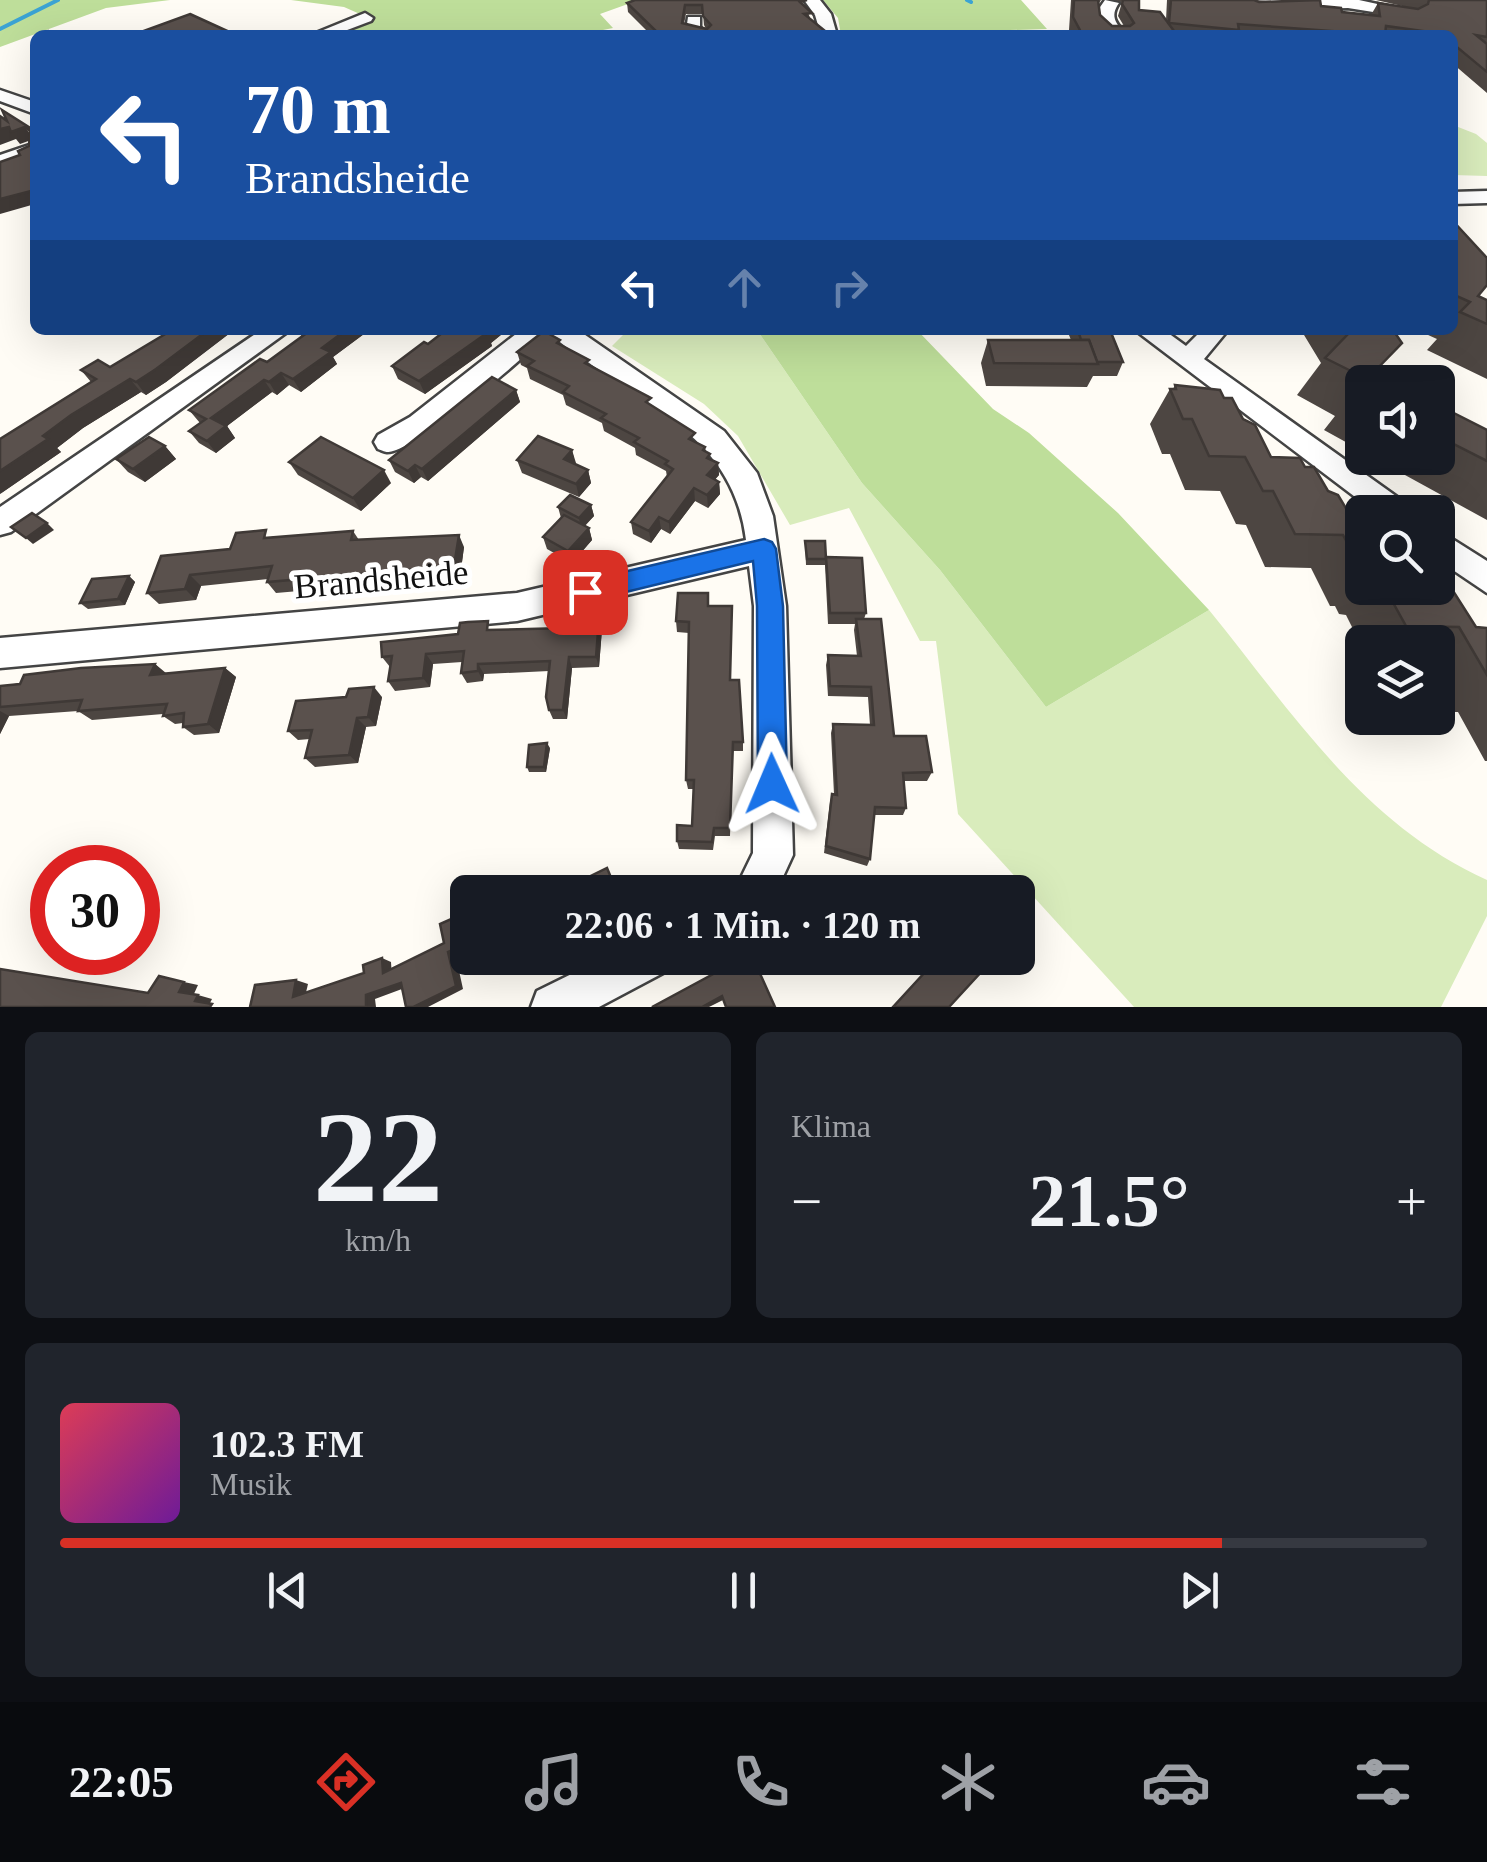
<!DOCTYPE html>
<html lang="de">
<head>
<meta charset="utf-8">
<style>
  body { margin:0; font-family:"Times New Roman",serif; background:#20242c; color:#f1f3f6; height:100vh; display:flex; flex-direction:column; font-size:38px; white-space:nowrap }
  * { box-sizing:border-box; margin:0 }
  p { font-size:32px; color:#9ea1a6 }
  .icon { flex:none; width:55px; height:55px; fill:none; stroke:currentColor; stroke-width:2; stroke-linecap:round; stroke-linejoin:round }
  .map { position:relative; height:1007px; overflow:hidden }
  .side { display:flex; flex-direction:column; gap:25px; padding:25px; background:#0d0f14; flex:1 }
  .side>* { flex:none }
  .guide { position:absolute; left:30px; top:30px; width:1428px; height:305px; border-radius:15px; box-shadow:0 10px 40px #0002; background:#1a4fa0; color:#fff; overflow:hidden }
  .fabs { position:absolute; left:1345px; top:365px; display:grid; gap:20px }
  .fabs a { display:grid; place-items:center; width:110px; height:110px; border-radius:15px; background:#171b24; box-shadow:0 10px 40px #0002; font-size:50px }
  .speed { position:absolute; left:30px; top:845px; display:flex; gap:20px; font-size:50px; font-weight:700; text-align:center }
  .speed>* { display:grid; place-content:center; width:130px; height:130px; border-radius:50%; background:#171b24; box-shadow:0 10px 40px #0002; line-height:1 }
  .speed .limit { border:15px solid #d22; background:#fff; color:#111 }
  .pin { position:absolute; display:grid; place-items:center; width:85px; height:85px; color:#fff; margin:-42px; border-radius:20px; box-shadow:0 5px 15px #0006 }
  .me { position:absolute; width:110px; margin:-55px; rotate:359deg; stroke-linejoin:round; filter:drop-shadow(0 0 8px #0008) }
  .turn { display:flex; align-items:center; gap:35px; height:210px; padding:0 50px; font-size:45px }
  .turn .icon { width:130px; height:130px; stroke-width:2.5 }
  .turn b { display:block; font-size:70px; line-height:85px }
  .lanes { display:flex; align-items:center; height:95px; padding:0 50px; background:#0003; justify-content:center; gap:50px; direction:ltr }
  .lanes .off { opacity:.35 }
  .big { font-size:75px; font-weight:700; line-height:1.1 }
  .side .card { flex:1; display:flex; flex-direction:column; justify-content:center; gap:15px; min-width:0; padding:0 35px; border-radius:15px; background:#20242c }
  .side .dial { align-items:center; gap:0 }
  .dial b { font-size:130px; line-height:1 }
  .song { display:flex; align-items:center; gap:30px }
  .cover { width:120px; height:120px; border-radius:15px; background:linear-gradient(135deg,hsl(350 70% 55%),hsl(280 70% 35%)) }
  .played { height:10px; border-radius:5px; background:linear-gradient(90deg,#d93025 85%,#363941 85%) }
  .keys { display:flex; justify-content:space-around; direction:ltr }
  .heat { display:flex; justify-content:space-between; align-items:center; font-size:55px; direction:ltr }
  .side .tiles { flex:1; display:grid; gap:25px; grid-template-columns:1fr 1fr }
  .card:last-child { grid-column:span 2 }
  .trip { position:absolute; left:450px; top:875px; width:585px; height:100px; border-radius:15px; background:#171b24; box-shadow:0 10px 40px #0002; font-weight:700; line-height:100px; text-align:center }
  .dock { display:flex; height:160px; justify-content:space-around; align-items:center; background:#090b0e; color:#9ea1a6 }
  .dock .icon { width:70px; height:70px }
  .dock .active { color:#d93025 }
  .dock b { font-size:45px; color:#f1f3f6 }
  .map>svg:first-child { display:block }
  .green { fill:#d9ecbc }
  .forest { fill:#bede9a }
  .lines { fill:none; stroke-linecap:round; stroke-linejoin:round }
  .stream { stroke:#3ba3d3; stroke-width:4 }
  .minor-casing { stroke:#444; stroke-width:5 }
  .minor { fill:#fff; fill-rule:evenodd }
  .wall { fill:#4d4642; fill-rule:evenodd }
  .shaded-wall { fill:#3f3936 }
  .building { fill:#5a514d; stroke:#3f3936; stroke-width:2.5; fill-rule:evenodd }
  .route { fill:#1a73e8; stroke:#114b97; stroke-width:2.5 }
  .labels { text-anchor:middle; stroke-width:10; stroke-linejoin:round; paint-order:stroke }
  .street-label { font-size:35px; fill:#111; stroke:#fff }
</style>
</head>
<body>
<div class="map">
<svg width="1487" height="1007" viewBox="0 0 1487 1007">
  <rect width="100%" height="100%" fill="#fffcf5"/>
  <g class="green">
    <path d="M1453,125L1476,134L1487,143V176L1453,175Z"/>
    <path d="M628,330H757L862,483L940,570L1046,707L1209,610C1292,712 1363,824 1487,880V916L1441,1007H1134L958,814L936,641H920L849,508L790,525L738,436L704,404L612,346Z"/>
  </g>
  <g class="forest">
    <path d="M0,0H170L106,8L0,47Z"/>
    <path d="M291,0H639L600,14L613,28L603,30L607,35H329L369,18L344,7Z"/>
    <path d="M823,0H1021L1047,29L841,35L838,18Z"/>
    <path d="M757,330H917L993,409L1029,433L1118,513L1209,610L1046,707L940,570L862,483Z"/>
  </g>
  <g class="lines">
    <g class="stream">
      <path d="M967,0L971,2"/>
      <path d="M0,29L58,0"/>
    </g>
    <defs>
      <g id="minor">
        <path d="M804,0H820L831,14L837,35H821L815,15Z"/>
        <path d="M1105,0L1119,3C1109,17 1117,24 1126,35H1108L1099,25L1098,10Z"/>
        <path d="M1220,0H1359L1419,13L1411,18L1348,8L1253,10Z"/>
        <path d="M365,13L373,18L371,21L334,35H311Z"/>
        <path d="M688,17H700V27L708,35L686,31Z"/>
        <path d="M0,90L35,102V114L0,101Z"/>
        <path d="M35,143V156L0,168V155Z"/>
        <path d="M1487,191V203L1452,204V192Z"/>
        <path d="M261,330H290L11,532L0,535V507Z"/>
        <path d="M521,330H578L724,431L757,473L773,516L786,606L793,855L776,892H734L753,853L754,606L749,566L517,621L0,668V638L517,593L746,540C734,445 663,415 592,365C578,354 560,345 549,331C531,355 421,444 393,451C386,453 386,452 378,449L374,442L378,435L410,417Z"/>
        <path d="M1135,330H1164L1186,346L1202,330H1228L1204,359L1407,504L1411,512H1375Z"/>
        <path d="M1438,530L1487,561V593L1438,560Z"/>
        <path d="M604,958H670L663,973L599,1007H531L537,991Z"/>
      </g>
    </defs>
    <use href="#minor" class="minor-casing"/>
    <use href="#minor" class="minor"/>
  </g>
  <g class="wall">
    <path d="M1071,0H1101L1099,3L1100,15L1112,26H1124L1118,16L1122,2L1114,0H1139V10L1166,20L1167,0H1254L1321,6L1342,12L1371,15L1378,3L1411,8L1376,0H1487V93L1452,63V35H1072L1069,30Z"/>
    <path d="M627,3L806,8L811,20L830,35H651L628,12ZM686,14H703L704,25L706,29L684,24Z"/>
    <path d="M1452,220L1478,296L1487,300V379L1427,350L1437,339L1417,330H1452Z"/>
    <path d="M172,330H228L230,333L166,382L146,395L141,392L83,428L57,448L61,452L0,494L91,382L81,370L110,367Z"/>
    <path d="M298,330L368,331L333,357L337,364L301,392L289,385L277,395L272,392L227,426L235,438L216,453L199,443L189,431L200,423L189,410L267,362L302,337Z"/>
    <path d="M446,330H507L491,343L492,346L425,394L398,379L392,366L428,344Z"/>
    <path d="M1067,330H1110L1123,362L1117,376H1093L1087,387L986,386L981,363L988,340H1071Z"/>
    <path d="M1301,330H1393L1376,374L1392,382H1362V451L1324,430L1335,416L1297,395L1321,363Z"/>
    <path d="M562,345L590,366L652,405L695,442L705,447L706,452L711,460L718,463L719,475L715,479L719,482L720,494L708,508L695,501L670,534L661,529L651,543L633,534L631,522L667,477L666,471L636,455L635,448L604,431L602,423L566,405L563,395L530,379L527,368L521,365L517,352Z"/>
    <path d="M1175,385L1224,398L1243,419L1271,457L1305,467L1328,491L1362,535V588H1438L1476,627L1487,628V761H1485L1458,712H1450L1438,695V642H1362V647L1346,615L1339,614L1335,606H1330L1311,568L1265,567L1246,525L1236,524L1220,491L1185,490L1170,454H1162L1150,424L1170,389H1173Z"/>
    <path d="M516,390L520,402L428,481L421,477L414,483L395,472L389,460Z"/>
    <path d="M1438,405L1487,430V520L1374,458H1438Z"/>
    <path d="M165,446L176,459L145,482L128,472L116,459Z"/>
    <path d="M572,450L575,464L588,470L591,483L579,497L522,473L517,460Z"/>
    <path d="M289,462L391,483L361,511L298,475Z"/>
    <path d="M591,505L594,516L585,526L589,528L592,540L572,563L547,549L543,537L561,518L558,507Z"/>
    <path d="M353,531L359,540L464,547L460,577L276,593L267,582L268,579L201,586L196,600L159,604L147,593L230,549L271,537Z"/>
    <path d="M805,541L826,557L866,613L864,619L894,736L932,772L927,781H904L906,808L903,815H874L870,859L867,866L824,853L830,802L832,794H834L831,733L833,724L870,725L868,697L828,696L826,665L828,655L857,656L854,630L855,624H828L825,565H806Z"/>
    <path d="M129,576L135,582L125,605L88,609L80,603Z"/>
    <path d="M709,606L731,680L743,742V751H733L730,836H715L713,850L679,849L677,841L692,826L694,789H688L686,780L689,633L677,632L676,621Z"/>
    <path d="M599,619L602,629L599,667L572,668L567,719H553L549,710V671L484,674L483,681L467,683L461,673L462,662L433,664L430,687L395,691L388,681L390,667L382,657L492,630L567,628Z"/>
    <path d="M155,664L166,673L225,668L236,677L219,733L194,735L183,727V723L175,724L163,716V714L92,720L78,711L9,716L0,734V686Z"/>
    <path d="M382,697L376,726L366,727L358,763L315,767L305,758L310,739L298,740L288,731Z"/>
    <path d="M550,748L546,772H529L527,767Z"/>
    <path d="M798,958H820L809,971Z"/>
  </g>
  <g class="shaded-wall">
    <path d="M9,127H25L34,139L20,144L16,139L0,145V129Z"/>
    <path d="M33,190L35,192V204L0,214V199Z"/>
    <path d="M208,330H228L230,333L166,382L146,395L136,382Z"/>
    <path d="M346,330L368,331L333,357L337,364L301,392L293,379L322,348Z"/>
    <path d="M486,330H507L491,343L492,346L425,394L419,381Z"/>
    <path d="M281,373L289,385L277,395L269,382Z"/>
    <path d="M130,379L141,392L83,428L57,448L61,452L0,494V471L43,436L71,415Z"/>
    <path d="M264,380L272,392L227,426L235,438L216,453L207,441L211,418Z"/>
    <path d="M516,390L520,402L428,481L422,469Z"/>
    <path d="M165,446L176,459L145,482L133,469Z"/>
    <path d="M572,450L576,463L568,472L564,459Z"/>
    <path d="M718,463L719,475L708,488L707,475Z"/>
    <path d="M415,465L421,477L414,483L408,471Z"/>
    <path d="M384,470L391,483L361,511L353,498Z"/>
    <path d="M588,470L591,483L579,497L576,484Z"/>
    <path d="M719,482L720,494L708,508L707,495Z"/>
    <path d="M694,488L695,501L670,534L669,522Z"/>
    <path d="M591,505L594,516L581,529L579,518Z"/>
    <path d="M659,517L661,529L651,543L649,531Z"/>
    <path d="M47,523L54,530L33,544L26,538Z"/>
    <path d="M589,528L592,540L572,563L568,551Z"/>
    <path d="M459,535L464,547L460,577L454,566Z"/>
    <path d="M190,575L201,586L196,600L185,589Z"/>
    <path d="M129,576L135,582L125,605L118,599Z"/>
    <path d="M599,619L602,629L599,667L596,657Z"/>
    <path d="M426,654L433,664L430,687L423,678Z"/>
    <path d="M569,657L572,668L567,719L563,710Z"/>
    <path d="M155,664L166,674L150,675Z"/>
    <path d="M478,664L484,674L483,681L478,671Z"/>
    <path d="M225,668L236,677L219,733L208,724Z"/>
    <path d="M374,687L382,697L376,726L368,717Z"/>
    <path d="M0,711L9,716L0,734Z"/>
    <path d="M357,718L366,727L358,763L349,755Z"/>
    <path d="M547,743L550,748L546,772L544,767Z"/>
    <path d="M458,916L464,921L468,931V951L456,957L463,989L428,1007H413L448,952Z"/>
    <path d="M382,958L391,962L392,978L383,973Z"/>
    <path d="M510,958H526L498,974L491,969Z"/>
    <path d="M296,980L308,984L304,1001L293,997Z"/>
    <path d="M184,982L198,985L193,996L179,992Z"/>
    <path d="M401,983L410,986L375,999L376,1007H366V995Z"/>
    <path d="M198,995L212,999L209,1005L195,1001Z"/>
    <path d="M722,996L723,1000L709,1007H702Z"/>
  </g>
  <g class="building">
    <path d="M635,0H807L800,2L812,13L804,14L830,35H660L627,3ZM685,5H702L703,16L711,25L707,29L682,23Z"/>
    <path d="M1074,0H1098L1100,15L1112,26H1130L1134,23L1122,4L1123,0H1139V10L1160,12L1177,35H1074L1082,34L1073,17Z"/>
    <path d="M1171,0H1254L1259,2L1320,0L1321,6L1341,8L1342,12L1380,16L1378,3L1418,9L1428,4L1429,0H1487V37L1476,35L1487,44V72L1452,43V35L1386,26L1385,35L1238,24L1239,30L1169,23Z"/>
    <path d="M190,14L236,35H147L141,32Z"/>
    <path d="M48,31L59,35H36Z"/>
    <path d="M2,110L35,131V190L0,199V162L20,155L18,151L29,146L30,131L25,127L11,132L9,127L0,129V116L7,121Z"/>
    <path d="M1452,220L1487,258V285L1478,296L1487,300V324L1460,312L1470,302L1452,294Z"/>
    <path d="M172,330H208L156,369L136,382L130,379L71,415L43,436L48,439L0,471V439L96,379L81,370L98,360L110,367Z"/>
    <path d="M303,330H346L322,348L331,352L293,379L281,373L269,382L264,380L211,418L226,426L207,441L189,431L206,419L189,410L260,359L267,362L308,332Z"/>
    <path d="M446,330H486L484,331L487,333L419,381L392,366L424,342L428,344Z"/>
    <path d="M1078,330H1110L1123,362H1097L1089,340H1081Z"/>
    <path d="M1352,330H1393L1402,343L1373,373L1392,382H1364L1367,379L1325,358Z"/>
    <path d="M544,331L560,340L557,343L589,360L585,363L651,398L646,402L695,433L689,439L705,447L703,450L710,454L707,458L718,463L707,475L719,482L707,495L694,488L669,522L659,517L649,531L631,522L673,469L665,464L668,461L634,442L639,438L601,418L606,414L563,392L569,386L527,366L534,361L517,352Z"/>
    <path d="M988,340H1089L1098,364L994,363Z"/>
    <path d="M492,377L516,390L422,469L415,465L408,471L389,460Z"/>
    <path d="M1362,384V396L1355,392Z"/>
    <path d="M1175,385L1220,390L1224,398H1232L1243,419L1255,425L1271,457L1300,458L1305,467H1314L1328,491L1338,495L1362,535V570L1343,535L1295,534L1273,491H1263L1245,457L1209,456L1192,419H1183L1170,389H1176Z"/>
    <path d="M1438,405L1487,430V461L1438,436Z"/>
    <path d="M538,436L572,450L564,459L588,470L576,484L517,460Z"/>
    <path d="M149,437L165,446L133,469L116,459Z"/>
    <path d="M321,437L384,470L353,498L289,462Z"/>
    <path d="M570,495L591,505L579,518L558,507Z"/>
    <path d="M32,513L47,523L26,538L11,527Z"/>
    <path d="M564,515L589,528L568,551L543,537Z"/>
    <path d="M266,530L264,538L353,531L351,540L459,535L454,566L267,582L272,566L190,575L185,589L147,593L161,556L230,549L236,533Z"/>
    <path d="M805,541H825L826,559H807Z"/>
    <path d="M826,557L862,558L866,613H830Z"/>
    <path d="M1438,575H1442L1448,583L1476,627L1487,628V675L1459,627L1406,626L1385,588H1438Z"/>
    <path d="M129,576L118,599L80,603L92,579Z"/>
    <path d="M678,593H708V606H732L730,680H739L743,742H733L730,828H714L712,842L677,841V825L692,826L694,780H686L689,622L676,621Z"/>
    <path d="M599,619L596,657H569L563,710H549L546,697L550,661L478,664V671L461,673L464,651L426,654L423,678L388,681L392,656L382,657L381,642L458,634L460,623L468,622L488,621L487,630L567,628V620Z"/>
    <path d="M856,619H881L894,736H926L932,772L903,773L906,808L875,807L870,859L826,846L832,794L837,795L833,724L874,725L871,687L830,686L828,655L861,656Z"/>
    <path d="M155,664L150,675L225,668L208,724L183,727L184,713L163,716L167,704L78,711L82,700L0,707V686L20,684L24,675L81,668Z"/>
    <path d="M374,687L368,717L357,718L349,755L305,758L312,730L288,731L296,701L346,697L349,689Z"/>
    <path d="M547,743L544,767H527L529,745Z"/>
    <path d="M607,868L617,892H558Z"/>
    <path d="M819,884L827,892H812Z"/>
    <path d="M853,885L861,892H846Z"/>
    <path d="M458,916L466,944L448,952L456,986L413,1007H406L401,983L366,995V1007H250L255,985L296,980L293,997L364,973L363,965L382,958L383,973L444,943L440,924Z"/>
    <path d="M488,958H510L491,969Z"/>
    <path d="M743,958H753L775,1007H726L722,996L702,1007H652Z"/>
    <path d="M803,958H818L811,967Z"/>
    <path d="M938,958H994L949,1007H893Z"/>
    <path d="M0,969L148,993L159,976L184,982L179,992L198,995L195,1001L212,1004L210,1007H0Z"/>
  </g>
  <path class="route" d="M764,539L772,542L776,549L783,606L787,784L782,794L772,798L762,794L758,784L757,606L753,561L585,602L576,599L572,592L576,584L585,581Z"/>
  <g class="labels">
    <g class="street-label">
      <text transform="translate(381 579) rotate(-5)" y="12">Brandsheide</text>
    </g>
  </g>
</svg>
<div class="fabs">
<a><svg class="icon" aria-label="sound" viewBox="0 0 24 24"><path d="M4 9h4l5-4v14l-5-4H4zM17 9q2 3 0 6"/></svg></a>
<a><svg class="icon" aria-label="search" viewBox="0 0 24 24"><circle cx="10" cy="10" r="6"/><path d="M15 15l6 6"/></svg></a>
<a><svg class="icon" aria-label="layers" viewBox="0 0 24 24"><path d="M12 4l9 5-9 5-9-5zM3 14l9 5 9-5"/></svg></a>
</div>
<div class="speed"><div class="limit">30</div></div>
<div class="pin" style="left:585px;top:592px;background:#d93025"><svg class="icon" aria-label="arrive" viewBox="0 0 24 24"><path d="M6 21V4h12l-3 4 3 4H6"/></svg></div>
<svg class="me" style="left:772px;top:784px" viewBox="-20 -20 40 40"><path d="M0-17L14 15 0 8-14 15z" fill="#1a73e8" stroke="#fff" stroke-width="4"/></svg>
<div class="trip">22:06 · 1 Min. · 120 m</div>
<div class="guide">
<div class="turn"><svg class="icon" aria-label="left" viewBox="0 0 24 24"><path d="M17 20v-9H6M10 6l-5 5 5 5"/></svg><div><b>70 m</b>Brandsheide</div></div>
<div class="lanes"><svg class="icon" aria-label="left" viewBox="0 0 24 24"><path d="M17 20v-9H6M10 6l-5 5 5 5"/></svg><svg class="icon off" aria-label="ahead" viewBox="0 0 24 24"><path d="M12 20V5M6 11l6-6 6 6"/></svg><svg class="icon off" aria-label="right" viewBox="0 0 24 24"><path d="M7 20v-9h11M14 6l5 5-5 5"/></svg></div>
</div>
</div>
<section class="side">
<div class="tiles">
<div class="card dial"><b>22</b><p>km/h</p></div>
<div class="card"><p>Klima</p>
<div class="heat"><a>−</a><b class="big">21.5°</b><a>+</a></div>
</div>
<div class="card">
<div class="song"><i class="cover"></i><div><b>102.3 FM</b><p>Musik</p></div></div>
<div class="played"></div>
<div class="keys"><svg class="icon" aria-label="previous" viewBox="0 0 24 24"><path d="M18 5L8 12l10 7zM5 5v14"/></svg><svg class="icon" aria-label="pause" viewBox="0 0 24 24"><path d="M8 5v14M16 5v14"/></svg><svg class="icon" aria-label="next" viewBox="0 0 24 24"><path d="M6 5l10 7-10 7zM19 5v14"/></svg></div>
</div>
</div>
</section>
<nav class="dock">
<b>22:05</b>
<svg class="icon active" aria-label="directions" viewBox="0 0 24 24"><path d="M12 3l9 9-9 9-9-9zM9 14v-3h6M13 9l2 2-2 2"/></svg>
<svg class="icon" aria-label="music" viewBox="0 0 24 24"><path d="M9 18V5l10-2v13"/><circle cx="6" cy="18" r="3"/><circle cx="16" cy="16" r="3"/></svg>
<svg class="icon" aria-label="phone" viewBox="0 0 24 24"><path d="M5 4h4l2 5-3 2q2 4 5 5l2-3 5 2v4C11 20 4 13 5 4z"/></svg>
<svg class="icon" aria-label="climate" viewBox="0 0 24 24"><path d="M12 3v18M4 7l16 10M4 17L20 7"/></svg>
<svg class="icon" aria-label="car" viewBox="0 0 24 24"><path d="M5 17H2v-5l4-1 3-4h7l3 4 3 1v5h-3M9 17h6M6 11h13"/><circle cx="7" cy="17" r="2"/><circle cx="17" cy="17" r="2"/></svg>
<svg class="icon" aria-label="filters" viewBox="0 0 24 24"><path d="M4 7h16M4 17h16"/><circle cx="9" cy="7" r="2"/><circle cx="15" cy="17" r="2"/></svg>
</nav>
</body>
</html>
